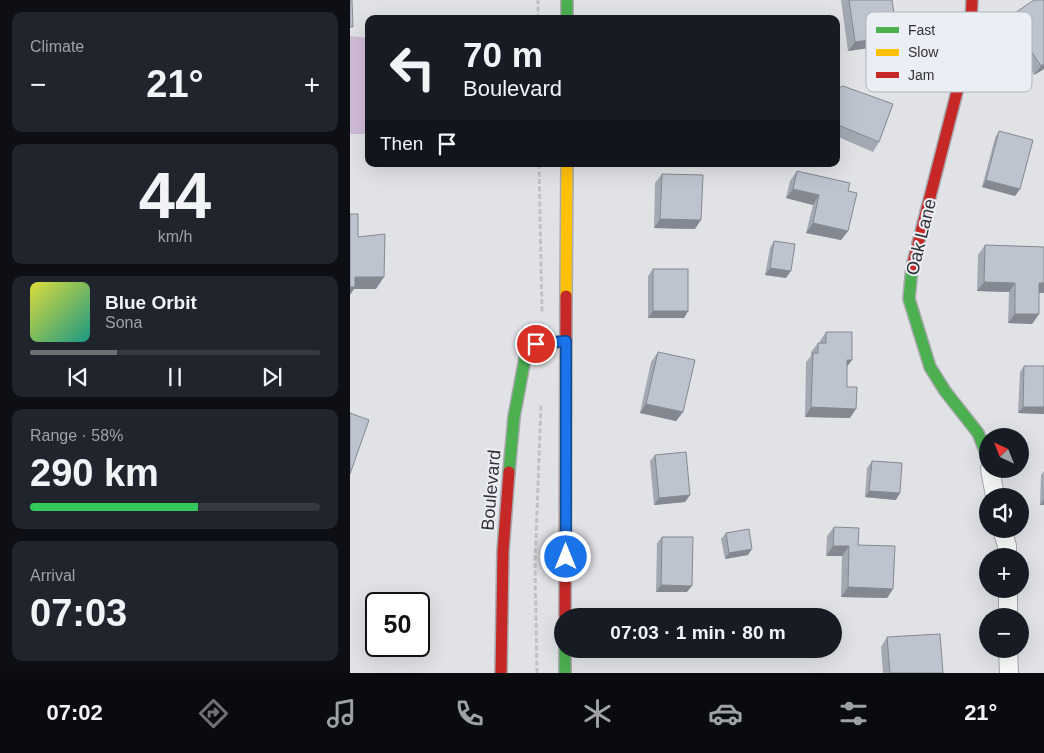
<!DOCTYPE html>
<html lang="en">
<head>
<meta charset="utf-8">
<style>
  body { margin:0; font-family:Arial,sans-serif; background:#20242c; color:#f1f3f6; height:100vh; display:flex; flex-direction:column; font-size:19px; white-space:nowrap }
  * { box-sizing:border-box; margin:0 }
  p { font-size:16px; color:#9ea1a6 }
  .icon { flex:none; width:28px; height:28px; fill:none; stroke:currentColor; stroke-width:2; stroke-linecap:round; stroke-linejoin:round }
  .map { position:relative; flex:1; overflow:hidden }
  .sheet { display:flex; flex-direction:column; gap:12px; padding:12px; background:#0d0f14; width:350px }
  .sheet>* { flex:none }
  .hud { position:absolute; left:15px; top:15px; width:475px; height:152px; border-radius:10px; box-shadow:0 5px 20px #0002; background:#171b24; color:#f1f3f6; overflow:hidden }
  .needle { width:32px; rotate:317deg }
  .tools { position:absolute; left:629px; top:428px; display:grid; gap:10px }
  .tools a { display:grid; place-items:center; width:50px; height:50px; border-radius:50%; background:#171b24; box-shadow:0 5px 20px #0002; font-size:25px }
  .speed { position:absolute; left:15px; top:592px; display:flex; gap:10px; font-size:25px; font-weight:700; text-align:center }
  .speed>* { display:grid; place-content:center; width:65px; height:65px; border-radius:50%; background:#171b24; box-shadow:0 5px 20px #0002; line-height:1 }
  .speed .limit { border:2px solid #111; border-radius:8px; background:#fff; color:#111 }
  .pin { position:absolute; display:grid; place-items:center; width:42px; height:42px; color:#fff; margin:-21px; border:2px solid #fff; border-radius:50%; box-shadow:0 1px 5px #0007 }
  .me { position:absolute; width:55px; margin:-28px; rotate:0deg; stroke-linejoin:round; filter:drop-shadow(0 0 4px #0008) }
  .turn { display:flex; align-items:center; gap:18px; height:105px; padding:0 15px; font-size:22px }
  .turn .icon { width:65px; height:65px; stroke-width:2.5 }
  .turn b { display:block; font-size:35px; line-height:42px }
  .then { display:flex; align-items:center; height:48px; padding:0 15px; background:#0003; gap:10px; font-size:19px }
  .big { font-size:38px; font-weight:800; line-height:1.1 }
  .sheet .widget { flex:1; display:flex; flex-direction:column; justify-content:center; gap:8px; min-width:0; padding:0 18px; border-radius:10px; background:#20242c }
  .sheet .dial { align-items:center; gap:0 }
  .dial b { font-size:65px; line-height:1 }
  .song { display:flex; align-items:center; gap:15px }
  .cover { width:60px; height:60px; border-radius:8px; background:linear-gradient(135deg,hsl(60 70% 55%),hsl(170 70% 35%)) }
  .played { height:5px; border-radius:2px; background:linear-gradient(90deg,#6f7073 30%,#363941 30%) }
  .keys { display:flex; justify-content:space-around; direction:ltr }
  .heat { display:flex; justify-content:space-between; align-items:center; font-size:28px; direction:ltr }
  .charge { height:8px; border-radius:4px; background:linear-gradient(90deg,#34c759 58%,#363941 0) }
  .trip { position:absolute; left:204px; top:608px; width:288px; height:50px; border-radius:25px; background:#171b24; box-shadow:0 5px 20px #0002; font-weight:800; line-height:50px; text-align:center }
  .tabs { display:flex; height:80px; justify-content:space-around; align-items:center; background:#090b0e; color:#9ea1a6 }
  .tabs .icon { width:35px; height:35px }
  .tabs .current { color:#6f7073 }
  .tabs b { font-size:22px; color:#f1f3f6 }
  main { display:flex; flex:1; min-height:0 }
  .map>svg:first-child { display:block }
  .forest { fill:#cfbbd6 }
  .lines { fill:none; stroke-linecap:round; stroke-linejoin:round }
  .street-casing { stroke:#a8a9ac; stroke-width:20 }
  .fast-casing { stroke:#a8a9ac; stroke-width:14 }
  .slow-casing { stroke:#a8a9ac; stroke-width:14 }
  .jam-casing { stroke:#a8a9ac; stroke-width:14 }
  .path { stroke:#c1c2c3; stroke-width:3; stroke-dasharray:5 2.5; stroke-linecap:butt }
  .street { stroke:#fafbfb; stroke-width:18 }
  .fast { stroke:#4caf50; stroke-width:11 }
  .slow { stroke:#ffc107; stroke-width:11 }
  .jam { stroke:#c62828; stroke-width:11 }
  .wall { fill:#a3a9b2 }
  .shaded-wall { fill:#848991 }
  .building { fill:#bdc4cf; stroke:#848991 }
  .route-casing { stroke:#114b97; stroke-width:12 }
  .route { stroke:#1a73e8; stroke-width:9 }
  .labels { text-anchor:middle; stroke-width:4; stroke-linejoin:round; paint-order:stroke }
  .street-label { font-size:18px; fill:#313235; stroke:#eceef6 }
  .key { fill:#eceef6; stroke:#b4b6bc; stroke-width:1 }
  .key-label { font-size:14px; fill:#313235 }
</style>
</head>
<body>
<main>
<section class="sheet">
<div class="widget"><p>Climate</p>
<div class="heat"><a>−</a><b class="big">21°</b><a>+</a></div>
</div>
<div class="widget dial"><b>44</b><p>km/h</p></div>
<div class="widget">
<div class="song"><i class="cover"></i><div><b>Blue Orbit</b><p>Sona</p></div></div>
<div class="played"></div>
<div class="keys"><svg class="icon" aria-label="previous" viewBox="0 0 24 24"><path d="M18 5L8 12l10 7zM5 5v14"/></svg><svg class="icon" aria-label="pause" viewBox="0 0 24 24"><path d="M8 5v14M16 5v14"/></svg><svg class="icon" aria-label="next" viewBox="0 0 24 24"><path d="M6 5l10 7-10 7zM19 5v14"/></svg></div>
</div>
<div class="widget"><p>Range · 58%</p><b class="big">290 km</b><div class="charge"></div></div>
<div class="widget"><p>Arrival</p><b class="big">07:03</b></div>
</section>
<div class="map">
<svg width="694" height="673" viewBox="0 0 694 673">
  <rect width="100%" height="100%" fill="#e1e2e6"/>
  <path class="forest" d="M0,36L19,38V134H0Z"/>
  <g class="lines">
    <defs>
      <g id="street">
        <path d="M640,469L645,496"/>
        <path d="M652,529L657,546V556"/>
        <path d="M658,589V616"/>
        <path d="M658,649L659,673"/>
      </g>
      <g id="fast">
        <path d="M217,0V19"/>
        <path d="M562,267L559,299L580,367L595,391L628,433L638,458"/>
        <path d="M159,472L164,417L175,358L187,345L216,341"/>
        <path d="M215,649V673"/>
      </g>
      <path id="slow" d="M216,296L217,164"/>
      <g id="jam">
        <path d="M562,267L620,41L622,0"/>
        <path d="M215,616L216,296"/>
        <path d="M151,673L153,551L159,472"/>
      </g>
    </defs>
    <use href="#street" class="street-casing"/>
    <use href="#fast" class="fast-casing"/>
    <use href="#slow" class="slow-casing"/>
    <use href="#jam" class="jam-casing"/>
    <g class="path">
      <path d="M188,19V0"/>
      <path d="M189,164L192,313"/>
      <path d="M187,673L185,566L191,404"/>
    </g>
    <use href="#street" class="street"/>
    <use href="#fast" class="fast"/>
    <use href="#slow" class="slow"/>
    <use href="#jam" class="jam"/>
  </g>
  <g class="wall">
    <path d="M491,0H542L547,36L540,45L498,51Z"/>
    <path d="M694,0V69L684,75L652,26L659,17Z"/>
    <path d="M486,89L529,142L523,152L486,136Z"/>
    <path d="M649,131L670,189L665,196L632,187L645,138Z"/>
    <path d="M447,171L498,191V231L491,240L456,233L463,205L436,198L440,181Z"/>
    <path d="M312,174L345,229L304,228L305,183Z"/>
    <path d="M424,241L436,278L415,275L420,248Z"/>
    <path d="M635,245L694,247V293H689V314L682,324L658,323L659,292L627,291L628,255Z"/>
    <path d="M303,269L338,311L334,318H298V276Z"/>
    <path d="M476,332L502,360L497,366V387L500,418L455,417L456,362L461,356V352L468,343H470V341Z"/>
    <path d="M308,352L333,412L326,421L290,413L301,362Z"/>
    <path d="M674,366L694,414L668,413L670,372Z"/>
    <path d="M305,455L340,495L335,502L304,505L300,461Z"/>
    <path d="M522,461L546,500L515,497L517,468Z"/>
    <path d="M694,471V505H690L691,475Z"/>
    <path d="M484,527L508,545L543,589L537,598L491,597L492,556H476L477,536Z"/>
    <path d="M376,533L398,555L375,559L371,539Z"/>
    <path d="M312,537L337,592H306L307,543Z"/>
    <path d="M537,637L593,673H533L531,647Z"/>
  </g>
  <g class="shaded-wall">
    <path d="M547,36L540,45L498,51L505,42Z"/>
    <path d="M694,64V69L684,75L691,66Z"/>
    <path d="M636,180L670,189L665,196L632,187Z"/>
    <path d="M443,189L469,195L463,205L436,198Z"/>
    <path d="M310,219L351,220L345,229L304,228Z"/>
    <path d="M463,223L498,231L491,240L456,233Z"/>
    <path d="M420,268L441,271L436,278L415,275Z"/>
    <path d="M5,277H34L26,289H4L0,295V284Z"/>
    <path d="M634,282L665,283L659,292L627,291Z"/>
    <path d="M689,283H694V293H683Z"/>
    <path d="M303,311H338L334,318H298Z"/>
    <path d="M665,314H689L682,324L658,323Z"/>
    <path d="M497,360H502L495,369Z"/>
    <path d="M296,404L333,412L326,421L290,413Z"/>
    <path d="M461,407L506,409L500,418L455,417Z"/>
    <path d="M673,407H694V414L668,413Z"/>
    <path d="M519,491L550,493L546,500L515,497Z"/>
    <path d="M340,495L335,502L304,505L309,498Z"/>
    <path d="M694,499V505H690Z"/>
    <path d="M483,546H499L492,556H476Z"/>
    <path d="M402,549L398,555L375,559L379,553Z"/>
    <path d="M311,585L342,586L337,592H306Z"/>
    <path d="M498,587L543,589L537,598L491,597Z"/>
  </g>
  <g class="building">
    <path d="M0,0H2L3,27H0Z"/>
    <path d="M499,0H542L547,36L505,42Z"/>
    <path d="M684,0H694V64L691,66L659,17Z"/>
    <path d="M493,86L543,104L529,142L486,124V89Z"/>
    <path d="M649,131L683,140L670,189L636,180Z"/>
    <path d="M447,171L500,183L498,191L507,193L498,231L463,223L469,195L443,189Z"/>
    <path d="M312,174L353,175L351,220L310,219Z"/>
    <path d="M0,214H8V237L35,234L34,277H5V287H0Z"/>
    <path d="M424,241L445,244L441,271L420,268Z"/>
    <path d="M635,245L694,247V283H689V314H665V283L634,282Z"/>
    <rect x="303" y="269" width="35" height="42"/>
    <path d="M476,332H502V360H497V387H507L506,409L461,407L463,353H468V343H476Z"/>
    <path d="M308,352L345,360L333,412L296,404Z"/>
    <path d="M674,366H694V407H673Z"/>
    <path d="M0,413L19,420L0,474Z"/>
    <path d="M336,452L340,495L309,498L305,455Z"/>
    <path d="M522,461L552,463L550,493L519,491Z"/>
    <path d="M484,527L509,528L508,545L545,546L543,589L498,587L499,546H483Z"/>
    <path d="M399,529L402,549L379,553L376,533Z"/>
    <path d="M312,537H343L342,586L311,585Z"/>
    <path d="M590,634L593,673H540L537,637Z"/>
  </g>
  <g class="lines">
    <defs>
      <path id="route" d="M186,344L216,341V557"/>
    </defs>
    <use href="#route" class="route-casing"/>
    <use href="#route" class="route"/>
  </g>
  <g class="labels">
    <g class="street-label">
      <text transform="translate(571 237) rotate(-76)" y="6">Oak Lane</text>
      <text transform="translate(141 490) rotate(-85)" y="6">Boulevard</text>
    </g>
  </g>
  <rect x="516" y="12" width="166" height="80" rx="8" class="key"/>
  <rect x="526" y="27" width="23" height="6" fill="#4caf50"/>
  <rect x="526" y="49" width="23" height="7" fill="#ffc107"/>
  <rect x="526" y="72" width="23" height="6" fill="#c62828"/>
  <g class="key-label">
    <text x="558" y="35">Fast</text>
    <text x="558" y="57">Slow</text>
    <text x="558" y="80">Jam</text>
  </g>
</svg>
<div class="tools">
<a><svg class="needle" viewBox="-14 -14 28 28"><path d="M0-13l5 13h-10z" fill="#e53935"/><path d="M0 13l5-13h-10z" fill="#9ea1a6"/></svg></a>
<a><svg class="icon" aria-label="sound" viewBox="0 0 24 24"><path d="M4 9h4l5-4v14l-5-4H4zM17 9q2 3 0 6"/></svg></a>
<a>+</a>
<a>−</a>
</div>
<div class="speed"><div class="limit">50</div></div>
<div class="pin" style="left:186px;top:344px;background:#d93025"><svg class="icon" aria-label="arrive" viewBox="0 0 24 24"><path d="M6 21V4h12l-3 4 3 4H6"/></svg></div>
<svg class="me" style="left:216px;top:557px" viewBox="-20 -20 40 40"><circle r="17" fill="#1a73e8" stroke="#fff" stroke-width="3"/><path d="M0-11L8 9 0 5-8 9z" fill="#fff"/></svg>
<div class="trip">07:03 · 1 min · 80 m</div>
<div class="hud">
<div class="turn"><svg class="icon" aria-label="left" viewBox="0 0 24 24"><path d="M17 20v-9H6M10 6l-5 5 5 5"/></svg><div><b>70 m</b>Boulevard</div></div>
<div class="then">Then<svg class="icon" aria-label="arrive" viewBox="0 0 24 24"><path d="M6 21V4h12l-3 4 3 4H6"/></svg></div>
</div>
</div>
</main>
<nav class="tabs">
<b>07:02</b>
<svg class="icon current" aria-label="directions" viewBox="0 0 24 24"><path d="M12 3l9 9-9 9-9-9zM9 14v-3h6M13 9l2 2-2 2"/></svg>
<svg class="icon" aria-label="music" viewBox="0 0 24 24"><path d="M9 18V5l10-2v13"/><circle cx="6" cy="18" r="3"/><circle cx="16" cy="16" r="3"/></svg>
<svg class="icon" aria-label="phone" viewBox="0 0 24 24"><path d="M5 4h4l2 5-3 2q2 4 5 5l2-3 5 2v4C11 20 4 13 5 4z"/></svg>
<svg class="icon" aria-label="climate" viewBox="0 0 24 24"><path d="M12 3v18M4 7l16 10M4 17L20 7"/></svg>
<svg class="icon" aria-label="car" viewBox="0 0 24 24"><path d="M5 17H2v-5l4-1 3-4h7l3 4 3 1v5h-3M9 17h6M6 11h13"/><circle cx="7" cy="17" r="2"/><circle cx="17" cy="17" r="2"/></svg>
<svg class="icon" aria-label="filters" viewBox="0 0 24 24"><path d="M4 7h16M4 17h16"/><circle cx="9" cy="7" r="2"/><circle cx="15" cy="17" r="2"/></svg>
<b>21°</b>
</nav>
</body>
</html>
